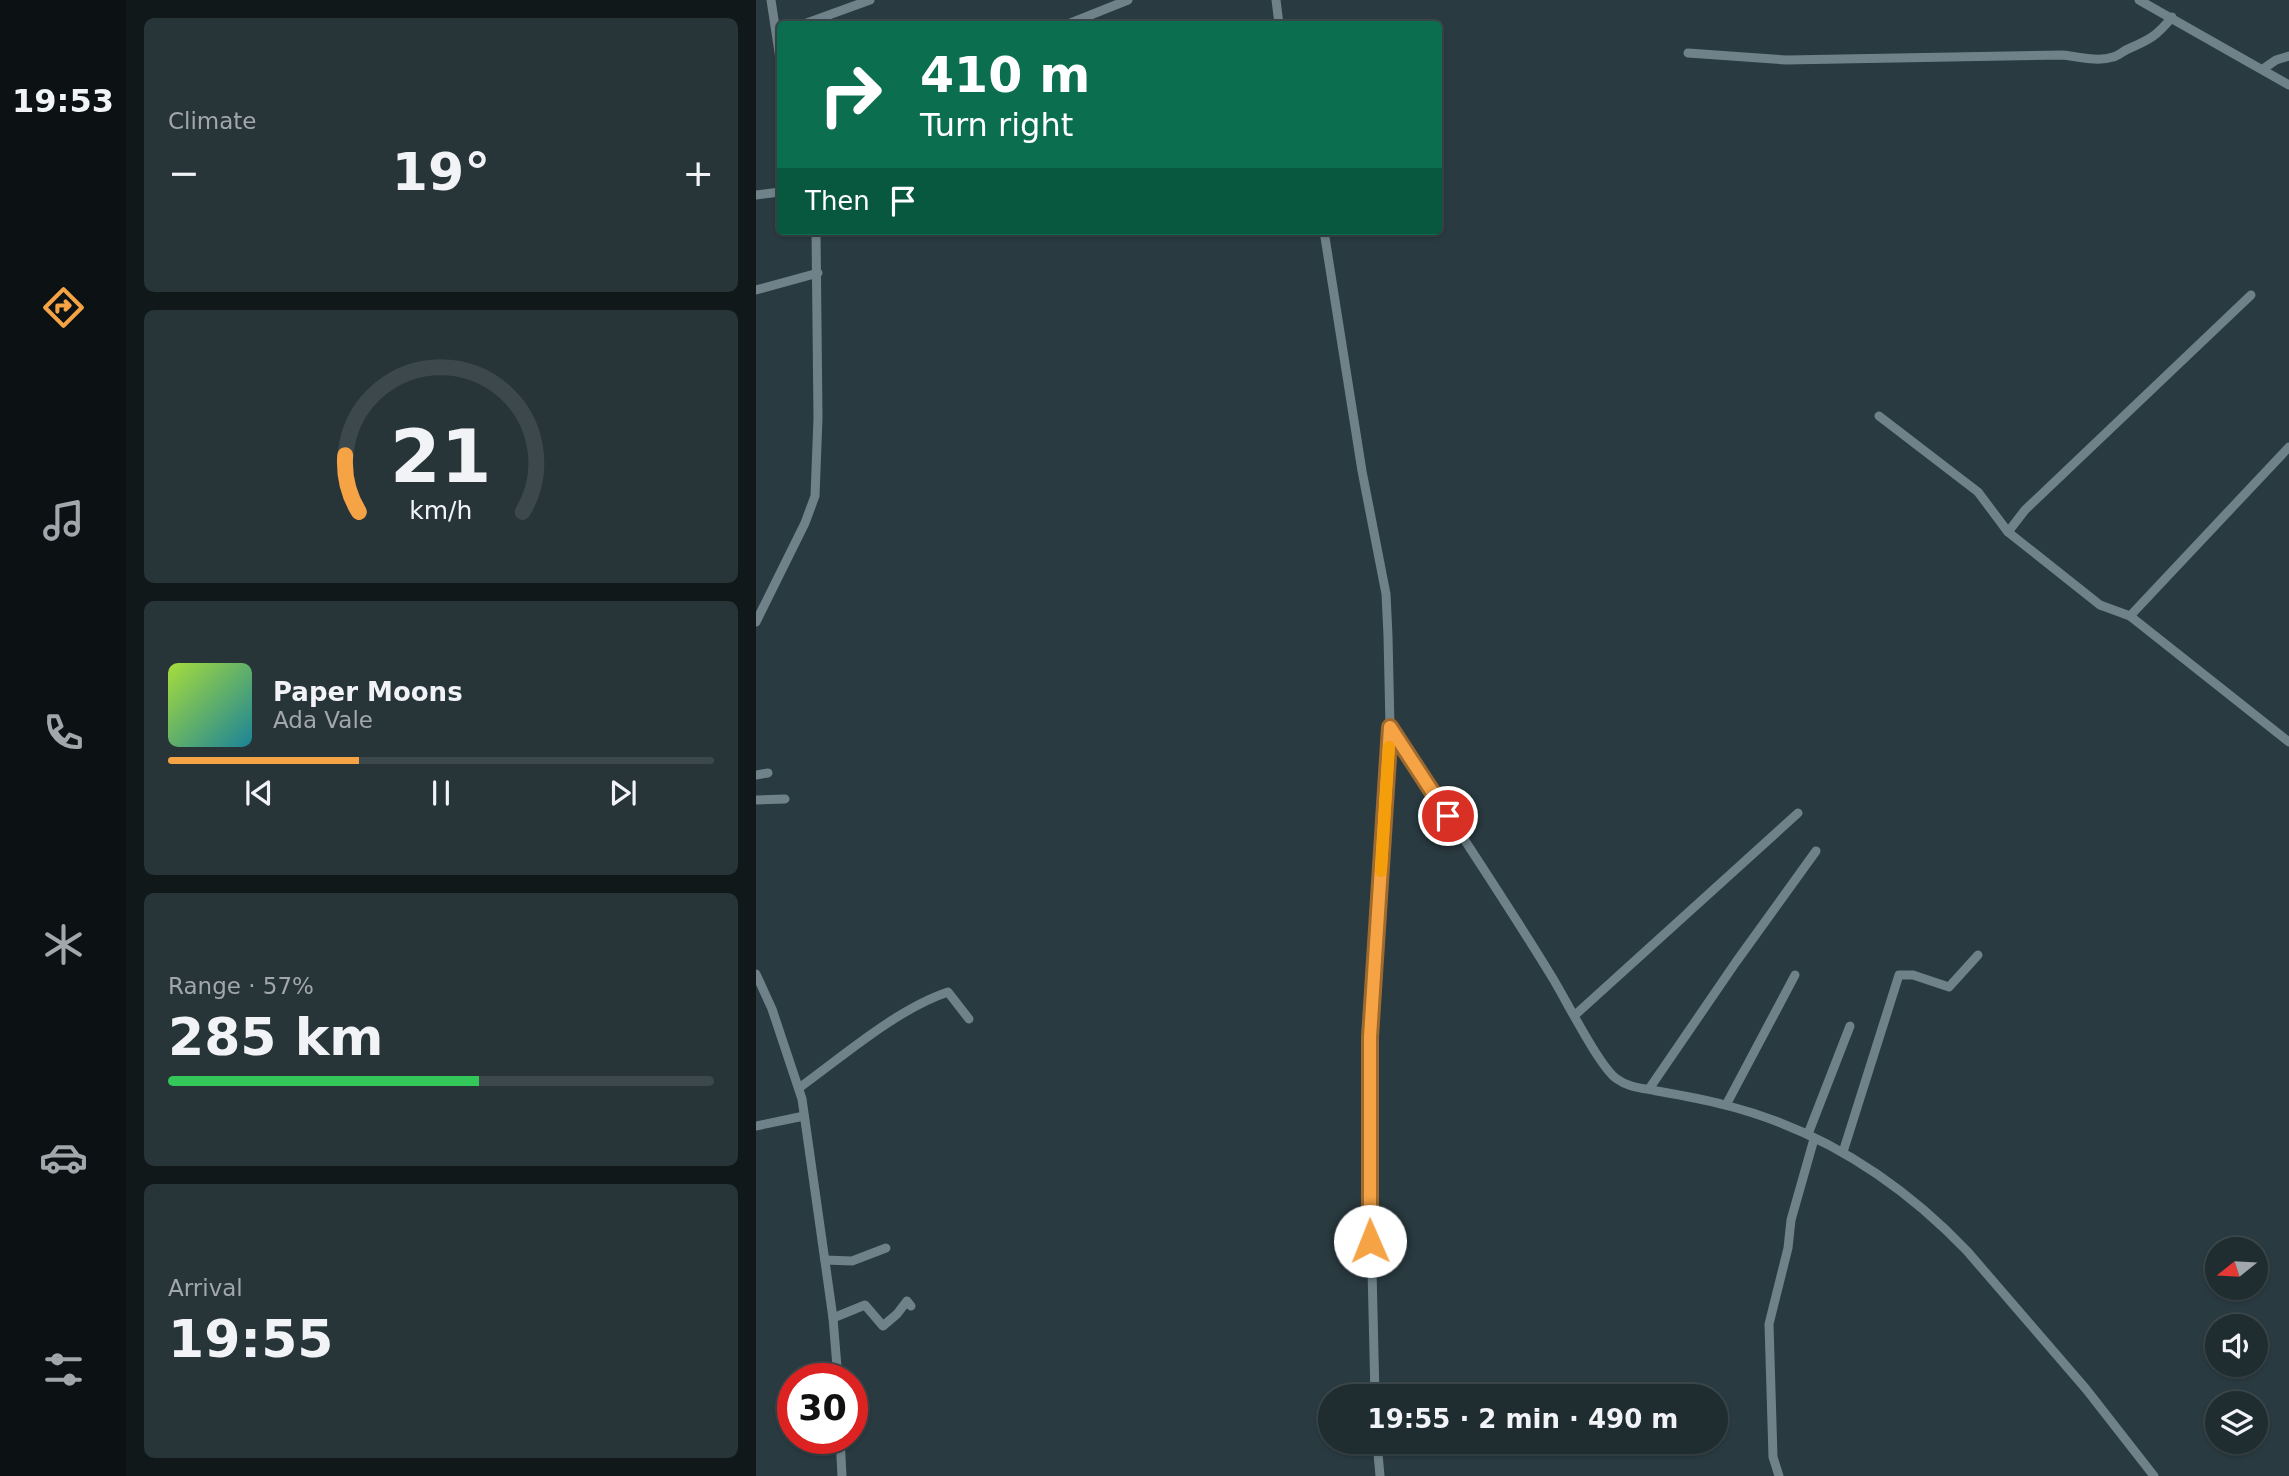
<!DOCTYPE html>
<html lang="en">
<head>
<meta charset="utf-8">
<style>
  body { margin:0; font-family:"DejaVu Sans",sans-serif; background:#273438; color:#f1f3f6; height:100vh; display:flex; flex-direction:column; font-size:26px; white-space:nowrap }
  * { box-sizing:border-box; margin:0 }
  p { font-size:23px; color:#a1a7ab }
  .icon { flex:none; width:38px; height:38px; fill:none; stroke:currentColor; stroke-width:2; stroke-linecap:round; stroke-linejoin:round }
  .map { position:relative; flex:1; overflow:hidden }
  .details { display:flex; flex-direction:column; gap:18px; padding:18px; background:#11181a; width:630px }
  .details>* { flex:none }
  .hud { position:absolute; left:21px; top:21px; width:665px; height:214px; border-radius:7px; box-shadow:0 2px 5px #0004,0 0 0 2px #3c484c; background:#0b6e4f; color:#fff; overflow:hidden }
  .needle { width:46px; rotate:252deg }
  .controls { position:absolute; left:1449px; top:1237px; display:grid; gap:14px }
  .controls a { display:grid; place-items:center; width:63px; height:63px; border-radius:50%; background:#1f2c30; box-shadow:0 2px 5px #0004,0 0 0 2px #3c484c; font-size:35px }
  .speed { position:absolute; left:21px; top:1363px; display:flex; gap:14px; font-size:35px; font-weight:700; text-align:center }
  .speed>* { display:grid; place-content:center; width:91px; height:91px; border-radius:50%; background:#1f2c30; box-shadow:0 2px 5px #0004,0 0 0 2px #3c484c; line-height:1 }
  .speed .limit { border:10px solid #d22; background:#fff; color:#111 }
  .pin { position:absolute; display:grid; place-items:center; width:60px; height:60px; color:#fff; margin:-30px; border:4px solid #fff; border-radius:50%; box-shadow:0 2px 7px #0007 }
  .me { position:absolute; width:77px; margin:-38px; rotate:359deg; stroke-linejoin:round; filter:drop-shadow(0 0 5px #0008) }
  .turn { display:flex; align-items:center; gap:24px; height:147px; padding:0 28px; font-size:32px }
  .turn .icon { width:91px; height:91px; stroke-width:2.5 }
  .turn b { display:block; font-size:49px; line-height:60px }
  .then { display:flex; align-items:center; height:66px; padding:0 28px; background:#0003; gap:14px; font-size:26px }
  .big { font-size:52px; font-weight:700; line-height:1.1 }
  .details .card { flex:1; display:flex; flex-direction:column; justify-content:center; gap:10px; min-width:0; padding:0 24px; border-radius:10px; background:#273438 }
  .details .dial { align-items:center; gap:0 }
  .dial svg { height:182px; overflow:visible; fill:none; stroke:#3c484c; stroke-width:7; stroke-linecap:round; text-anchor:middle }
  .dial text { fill:#f1f3f6; stroke:none }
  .song { display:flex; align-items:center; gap:21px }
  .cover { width:84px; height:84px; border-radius:10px; background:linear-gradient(135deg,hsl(80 70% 55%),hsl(190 70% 35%)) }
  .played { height:7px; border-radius:4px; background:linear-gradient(90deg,#f5a345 35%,#3c484c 35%) }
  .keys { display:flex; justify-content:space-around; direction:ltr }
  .heat { display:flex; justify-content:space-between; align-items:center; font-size:38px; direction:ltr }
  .charge { height:10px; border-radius:5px; background:linear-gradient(90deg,#34c759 57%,#3c484c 0) }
  .trip { position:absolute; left:562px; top:1384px; width:410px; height:70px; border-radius:35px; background:#1f2c30; box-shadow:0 2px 5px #0004,0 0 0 2px #3c484c; font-weight:700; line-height:70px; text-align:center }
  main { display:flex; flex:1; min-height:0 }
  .tabs { display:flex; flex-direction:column; width:126px; justify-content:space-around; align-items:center; background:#0c1213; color:#a1a7ab }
  .tabs .icon { width:49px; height:49px }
  .tabs .on { color:#f5a345 }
  .tabs b { font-size:32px; color:#f1f3f6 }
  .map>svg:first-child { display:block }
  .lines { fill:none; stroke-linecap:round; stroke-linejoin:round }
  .minor { stroke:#6f8289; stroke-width:9 }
  .route-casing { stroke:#9f6a2d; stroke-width:18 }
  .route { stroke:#f5a345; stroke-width:12 }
  .slow { stroke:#f59e0b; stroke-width:12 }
</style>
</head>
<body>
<main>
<nav class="tabs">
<b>19:53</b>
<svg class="icon on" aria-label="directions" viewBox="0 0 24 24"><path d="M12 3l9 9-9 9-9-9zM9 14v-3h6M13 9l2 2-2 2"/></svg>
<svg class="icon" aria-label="music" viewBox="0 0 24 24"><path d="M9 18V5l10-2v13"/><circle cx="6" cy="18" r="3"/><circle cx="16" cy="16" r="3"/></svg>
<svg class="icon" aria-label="phone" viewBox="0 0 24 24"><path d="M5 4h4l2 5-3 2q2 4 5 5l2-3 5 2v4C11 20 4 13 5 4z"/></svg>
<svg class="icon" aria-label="climate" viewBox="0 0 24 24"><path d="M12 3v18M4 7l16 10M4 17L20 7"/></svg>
<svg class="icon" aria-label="car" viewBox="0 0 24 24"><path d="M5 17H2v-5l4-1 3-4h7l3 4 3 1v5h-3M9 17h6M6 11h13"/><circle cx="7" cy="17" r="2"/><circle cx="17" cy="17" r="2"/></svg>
<svg class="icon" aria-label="filters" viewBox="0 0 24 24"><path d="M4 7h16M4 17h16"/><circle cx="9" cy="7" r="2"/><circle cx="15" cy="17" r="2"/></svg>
</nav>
<section class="details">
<div class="card"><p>Climate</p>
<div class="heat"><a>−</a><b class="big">19°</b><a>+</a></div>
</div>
<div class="card dial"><svg viewBox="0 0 100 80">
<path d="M14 69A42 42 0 1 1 86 69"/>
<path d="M14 69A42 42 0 0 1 8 44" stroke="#f5a345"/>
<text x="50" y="56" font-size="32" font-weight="700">21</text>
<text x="50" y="72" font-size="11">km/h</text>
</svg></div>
<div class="card">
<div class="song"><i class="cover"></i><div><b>Paper Moons</b><p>Ada Vale</p></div></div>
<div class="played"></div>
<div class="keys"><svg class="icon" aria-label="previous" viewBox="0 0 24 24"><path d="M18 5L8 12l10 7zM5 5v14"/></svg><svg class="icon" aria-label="pause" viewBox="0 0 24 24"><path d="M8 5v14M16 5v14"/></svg><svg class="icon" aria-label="next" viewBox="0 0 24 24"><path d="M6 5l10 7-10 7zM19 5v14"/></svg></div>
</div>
<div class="card"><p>Range · 57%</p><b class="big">285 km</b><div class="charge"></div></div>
<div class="card"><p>Arrival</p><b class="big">19:55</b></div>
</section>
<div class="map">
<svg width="1533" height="1476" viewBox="0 0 1533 1476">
  <rect width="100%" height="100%" fill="#293a40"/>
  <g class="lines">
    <g class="minor">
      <path d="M15,0L24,59"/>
      <path d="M520,0L523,24"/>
      <path d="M1383,0L1533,85"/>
      <path d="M48,24L114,0"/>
      <path d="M312,24L372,0"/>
      <path d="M932,53L1030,60L1307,55C1323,57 1342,62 1357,57C1362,56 1367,51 1372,49C1393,40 1401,36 1416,17"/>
      <path d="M1507,69L1520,60L1533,56"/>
      <path d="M0,195L24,192"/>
      <path d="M568,231L606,471L630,594L632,636L634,727L614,1037L613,1143L619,1396"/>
      <path d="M0,290L62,273"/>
      <path d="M1123,416L1222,492L1252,532L1344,605L1374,616L1533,742"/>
      <path d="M1252,532L1269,510L1495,295"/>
      <path d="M1374,616L1533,447"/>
      <path d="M0,622L49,523L59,496L62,418L60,231"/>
      <path d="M634,727C689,810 744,892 796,977C809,998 844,1068 861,1079C873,1088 887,1088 901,1091C924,1095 947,1099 969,1105C1063,1129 1144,1181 1211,1251L1330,1389L1398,1476"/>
      <path d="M0,775L12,773"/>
      <path d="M0,800L29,799"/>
      <path d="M0,974L16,1009L46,1099L77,1318L82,1379"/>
      <path d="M819,1015L1042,813"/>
      <path d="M43,1088C87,1056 141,1009 192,992L213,1019"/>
      <path d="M893,1089L980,962L1060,851"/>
      <path d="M970,1105L1039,975"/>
      <path d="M0,1126L48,1116"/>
      <path d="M1052,1134L1094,1026"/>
      <path d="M1087,1152L1143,975H1157L1193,987L1222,955"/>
      <path d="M69,1260L96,1261L130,1248"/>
      <path d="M77,1318L109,1305L127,1326L141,1314L151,1301L155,1306"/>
      <path d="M84,1438L86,1476"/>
      <path d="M621,1442L624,1476"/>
      <path d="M1023,1476L1017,1457L1013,1324L1032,1248L1035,1220L1058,1139"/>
    </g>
  </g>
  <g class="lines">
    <defs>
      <path id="route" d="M614,1241V1037L634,727L692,816"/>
    </defs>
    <use href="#route" class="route-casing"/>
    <use href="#route" class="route"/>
    <path class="slow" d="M625,871L633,747"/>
  </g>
</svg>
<div class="controls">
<a><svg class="needle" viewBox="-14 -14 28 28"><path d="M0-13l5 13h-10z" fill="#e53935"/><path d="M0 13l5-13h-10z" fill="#a1a7ab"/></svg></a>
<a><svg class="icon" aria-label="sound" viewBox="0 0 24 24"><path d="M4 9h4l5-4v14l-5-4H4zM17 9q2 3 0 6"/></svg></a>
<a><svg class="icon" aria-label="layers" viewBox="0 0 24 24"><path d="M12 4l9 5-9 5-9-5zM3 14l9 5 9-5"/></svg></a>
</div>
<div class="speed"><div class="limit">30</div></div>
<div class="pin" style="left:692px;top:816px;background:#d93025"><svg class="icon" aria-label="arrive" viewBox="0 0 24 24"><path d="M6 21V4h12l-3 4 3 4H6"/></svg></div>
<svg class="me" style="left:614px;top:1241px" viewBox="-20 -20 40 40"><circle r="19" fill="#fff"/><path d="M0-13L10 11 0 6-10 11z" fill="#f5a345"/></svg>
<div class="trip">19:55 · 2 min · 490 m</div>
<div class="hud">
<div class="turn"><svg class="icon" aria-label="right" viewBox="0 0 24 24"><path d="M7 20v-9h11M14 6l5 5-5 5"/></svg><div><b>410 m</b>Turn right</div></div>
<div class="then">Then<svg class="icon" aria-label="arrive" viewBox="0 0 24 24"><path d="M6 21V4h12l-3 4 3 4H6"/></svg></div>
</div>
</div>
</main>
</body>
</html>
